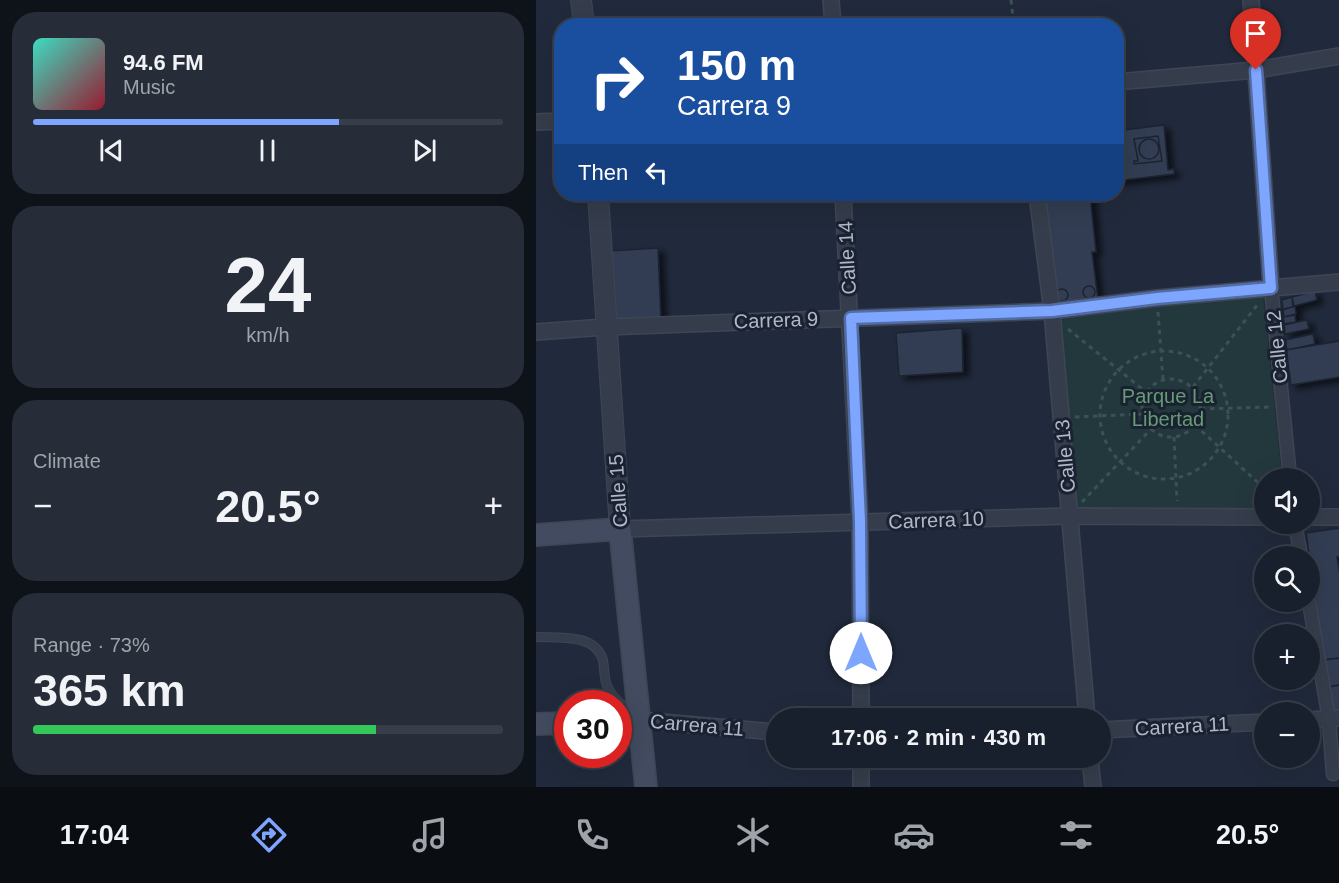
<!DOCTYPE html>
<html lang="en">
<head>
<meta charset="utf-8">
<style>
  body { margin:0; font-family:Helvetica,sans-serif; background:#262d39; color:#f1f3f6; height:100vh; display:flex; flex-direction:column; font-size:22px; white-space:nowrap }
  * { box-sizing:border-box; margin:0 }
  p { font-size:20px; color:#9fa3aa }
  .icon { flex:none; width:33px; height:33px; fill:none; stroke:currentColor; stroke-width:2; stroke-linecap:round; stroke-linejoin:round }
  .map { position:relative; flex:1; overflow:hidden }
  .panel { display:flex; flex-direction:column; gap:12px; padding:12px; background:#0e1219; width:536px }
  .panel>* { flex:none }
  .banner { position:absolute; left:18px; top:18px; width:570px; height:183px; border-radius:24px; box-shadow:0 6px 24px #0002,0 0 0 2px #373e49; background:#1a4fa0; color:#fff; overflow:hidden }
  .buttons { position:absolute; left:718px; top:468px; display:grid; gap:12px }
  .buttons a { display:grid; place-items:center; width:66px; height:66px; border-radius:50%; background:#19202d; box-shadow:0 6px 24px #0002,0 0 0 2px #373e49; font-size:30px }
  .speed { position:absolute; left:18px; top:690px; display:flex; gap:12px; font-size:30px; font-weight:700; text-align:center }
  .speed>* { display:grid; place-content:center; width:78px; height:78px; border-radius:50%; background:#19202d; box-shadow:0 6px 24px #0002,0 0 0 2px #373e49; line-height:1 }
  .speed .limit { border:9px solid #d22; background:#fff; color:#111 }
  .pin { position:absolute; display:grid; place-items:center; width:51px; height:51px; color:#fff; margin:-62px -26px; border-radius:50% 50% 50% 0; rotate:-45deg; box-shadow:0 0 6px #0007 }
  .pin .icon { rotate:45deg }
  .me { position:absolute; width:66px; margin:-33px; rotate:0deg; stroke-linejoin:round; filter:drop-shadow(0 0 4px #0008) }
  .turn { display:flex; align-items:center; gap:21px; height:126px; padding:0 24px; font-size:27px }
  .turn .icon { width:78px; height:78px; stroke-width:2.5 }
  .turn b { display:block; font-size:42px; line-height:51px }
  .then { display:flex; align-items:center; height:57px; padding:0 24px; background:#0003; gap:12px; font-size:22px }
  .big { font-size:45px; font-weight:700; line-height:1.1 }
  .panel .widget { flex:1; display:flex; flex-direction:column; justify-content:center; gap:9px; min-width:0; padding:0 21px; border-radius:24px; background:#262d39 }
  .panel .dial { align-items:center; gap:0 }
  .dial b { font-size:78px; line-height:1 }
  .song { display:flex; align-items:center; gap:18px }
  .cover { width:72px; height:72px; border-radius:9px; background:linear-gradient(135deg,hsl(170 70% 55%),hsl(350 70% 35%)) }
  .played { height:6px; border-radius:3px; background:linear-gradient(90deg,#7ea6fe 65%,#373e49 65%) }
  .keys { display:flex; justify-content:space-around; direction:ltr }
  .heat { display:flex; justify-content:space-between; align-items:center; font-size:33px; direction:ltr }
  .charge { height:9px; border-radius:4px; background:linear-gradient(90deg,#34c759 73%,#373e49 0) }
  .trip { position:absolute; left:230px; top:708px; width:345px; height:60px; border-radius:30px; background:#19202d; box-shadow:0 6px 24px #0002,0 0 0 2px #373e49; font-weight:700; line-height:60px; text-align:center }
  .tab-bar { display:flex; height:96px; justify-content:space-around; align-items:center; background:#0a0d12; color:#9fa3aa }
  .tab-bar .icon { width:42px; height:42px }
  .tab-bar .current { color:#7ea6fe }
  .tab-bar b { font-size:27px; color:#f1f3f6 }
  main { display:flex; flex:1; min-height:0 }
  .map>svg:first-child { display:block }
  .green { fill:#23383d }
  .building { fill:#323e52; stroke:#1c2433; stroke-width:1.5; filter:url(#shadow) }
  .lines { fill:none; stroke-linecap:round; stroke-linejoin:round }
  .service-casing { stroke:#3e4655; stroke-width:10 }
  .pedestrian-casing { stroke:#3e4655; stroke-width:15 }
  .minor-casing { stroke:#3e4655; stroke-width:18 }
  .tertiary-casing { stroke:#3e4655; stroke-width:22 }
  .secondary-casing { stroke:#3e4655; stroke-width:24 }
  .path { stroke:#3b5155; stroke-width:3; stroke-dasharray:4.5 4.5; stroke-linecap:butt }
  .service { stroke:#353d4c; stroke-width:8 }
  .pedestrian { stroke:#353d4c; stroke-width:12 }
  .minor { stroke:#353d4c; stroke-width:15 }
  .tertiary { stroke:#353d4c; stroke-width:20 }
  .secondary { stroke:#424b5f; stroke-width:21 }
  .route-casing { stroke:#526ca5; stroke-width:15 }
  .route { stroke:#7ea6fe; stroke-width:10 }
  .labels { text-anchor:middle; stroke-width:6; stroke-linejoin:round; paint-order:stroke }
  .street-label { font-size:20px; fill:#b0b7c8; stroke:#1a2231 }
  .park-label { font-size:20px; fill:#659b75; stroke:#1a2231 }
</style>
</head>
<body>
<main>
<section class="panel">
<div class="widget">
<div class="song"><i class="cover"></i><div><b>94.6 FM</b><p>Music</p></div></div>
<div class="played"></div>
<div class="keys"><svg class="icon" aria-label="previous" viewBox="0 0 24 24"><path d="M18 5L8 12l10 7zM5 5v14"/></svg><svg class="icon" aria-label="pause" viewBox="0 0 24 24"><path d="M8 5v14M16 5v14"/></svg><svg class="icon" aria-label="next" viewBox="0 0 24 24"><path d="M6 5l10 7-10 7zM19 5v14"/></svg></div>
</div>
<div class="widget dial"><b>24</b><p>km/h</p></div>
<div class="widget"><p>Climate</p>
<div class="heat"><a>−</a><b class="big">20.5°</b><a>+</a></div>
</div>
<div class="widget"><p>Range · 73%</p><b class="big">365 km</b><div class="charge"></div></div>
</section>
<div class="map">
<svg width="804" height="787" viewBox="0 0 804 787">
  <defs>
    <filter id="shadow"><feDropShadow dx="6" dy="4" stdDeviation="3" flood-color="#0009"/></filter>
  </defs>
  <rect width="100%" height="100%" fill="#212a3c"/>
  <path class="green" d="M727,295L746,478H729V508L534,509L520,317Z"/>
  <g class="building">
    <path d="M628,125L632,170L638,169V174L580,181V131Z"/>
    <path d="M622,136L626,161L598,164V161H602L598,139Z"/>
    <circle cx="613" cy="149" r="10"/>
    <path d="M505,194H554L560,252H556L562,299L519,303Z"/>
    <path d="M122,248L125,321L78,322L73,251Z"/>
    <circle cx="553" cy="292" r="6"/>
    <circle cx="526" cy="295" r="6"/>
    <path d="M779,291L781,300L758,306L756,297Z"/>
    <path d="M756,297L757,307L747,309L746,300Z"/>
    <path d="M759,306L760,314L748,317L747,310Z"/>
    <path d="M759,315L760,322L748,324L747,317Z"/>
    <path d="M771,320L773,329L749,334L748,325Z"/>
    <path d="M426,328L427,372L363,376L360,333Z"/>
    <path d="M777,334L779,344L751,350L749,340Z"/>
    <path d="M804,341V377L755,385L750,350Z"/>
    <path d="M804,528V557H801L804,575V658L788,660L770,533Z"/>
    <path d="M804,658V685L792,687L788,660Z"/>
    <path d="M804,685V710L796,712L792,687Z"/>
  </g>
  <g class="lines">
    <defs>
      <path id="service" d="M0,637C22,638 59,633 67,660C69,669 67,678 72,688C77,699 89,707 97,715"/>
      <g id="pedestrian">
        <path d="M735,288L754,478"/>
        <path d="M759,524L765,556"/>
        <path d="M773,602L793,719L797,774"/>
      </g>
      <g id="minor">
        <path d="M295,0L297,26"/>
        <path d="M715,0L735,288"/>
        <path d="M580,82L720,70L804,56"/>
        <path d="M0,122L26,121"/>
        <path d="M307,194L324,522L325,718"/>
        <path d="M501,194L516,311L551,718"/>
        <path d="M0,332L69,327L516,311L621,298L804,282"/>
        <path d="M774,517H804"/>
        <path d="M84,529L534,516L729,517"/>
        <path d="M102,720L240,732"/>
        <path d="M774,720L804,718"/>
        <path d="M564,730L729,722"/>
        <path d="M325,758V787"/>
        <path d="M554,758L557,787"/>
      </g>
      <g id="tertiary">
        <path d="M45,0L48,26"/>
        <path d="M62,194L84,529"/>
      </g>
      <g id="secondary">
        <path d="M0,535L84,529L110,787"/>
        <path d="M82,721L102,720"/>
        <path d="M0,724L32,723"/>
      </g>
    </defs>
    <use href="#service" class="service-casing"/>
    <use href="#pedestrian" class="pedestrian-casing"/>
    <use href="#minor" class="minor-casing"/>
    <use href="#tertiary" class="tertiary-casing"/>
    <use href="#secondary" class="secondary-casing"/>
    <g class="path">
      <path d="M475,0L478,26"/>
      <path d="M622,312L627,379"/>
      <path d="M532,329L610,392"/>
      <circle cx="628" cy="415" r="64"/>
      <circle cx="635" cy="408" r="29"/>
      <path d="M657,387L722,304"/>
      <path d="M665,409L735,407"/>
      <path d="M539,417L606,414"/>
      <path d="M659,425L729,489"/>
      <path d="M638,437L641,501"/>
      <path d="M546,502L615,429"/>
    </g>
    <use href="#service" class="service"/>
    <use href="#pedestrian" class="pedestrian"/>
    <use href="#minor" class="minor"/>
    <use href="#tertiary" class="tertiary"/>
    <use href="#secondary" class="secondary"/>
  </g>
  <g class="lines">
    <defs>
      <path id="route" d="M325,653L324,522L315,318L516,311L621,298L735,288L720,70"/>
    </defs>
    <use href="#route" class="route-casing"/>
    <use href="#route" class="route"/>
  </g>
  <g class="labels">
    <g class="street-label">
      <text transform="translate(311 258) rotate(-93)" y="7">Calle 14</text>
      <text transform="translate(240 320) rotate(-2)" y="7">Carrera 9</text>
      <text transform="translate(741 347) rotate(-96)" y="7">Calle 12</text>
      <text transform="translate(529 456) rotate(-95)" y="7">Calle 13</text>
      <text transform="translate(82 491) rotate(-94)" y="7">Calle 15</text>
      <text transform="translate(400 520) rotate(-2)" y="7">Carrera 10</text>
      <text transform="translate(161 725) rotate(5)" y="7">Carrera 11</text>
      <text transform="translate(646 726) rotate(-3)" y="7">Carrera 11</text>
    </g>
    <g class="park-label">
      <text x="632" y="403">Parque La<tspan x="632" dy="23">Libertad</tspan></text>
    </g>
  </g>
</svg>
<div class="buttons">
<a><svg class="icon" aria-label="sound" viewBox="0 0 24 24"><path d="M4 9h4l5-4v14l-5-4H4zM17 9q2 3 0 6"/></svg></a>
<a><svg class="icon" aria-label="search" viewBox="0 0 24 24"><circle cx="10" cy="10" r="6"/><path d="M15 15l6 6"/></svg></a>
<a>+</a>
<a>−</a>
</div>
<div class="speed"><div class="limit">30</div></div>
<div class="pin" style="left:720px;top:70px;background:#d93025"><svg class="icon" aria-label="arrive" viewBox="0 0 24 24"><path d="M6 21V4h12l-3 4 3 4H6"/></svg></div>
<svg class="me" style="left:325px;top:653px" viewBox="-20 -20 40 40"><circle r="19" fill="#fff"/><path d="M0-13L10 11 0 6-10 11z" fill="#7ea6fe"/></svg>
<div class="trip">17:06 · 2 min · 430 m</div>
<div class="banner">
<div class="turn"><svg class="icon" aria-label="right" viewBox="0 0 24 24"><path d="M7 20v-9h11M14 6l5 5-5 5"/></svg><div><b>150 m</b>Carrera 9</div></div>
<div class="then">Then<svg class="icon" aria-label="left" viewBox="0 0 24 24"><path d="M17 20v-9H6M10 6l-5 5 5 5"/></svg></div>
</div>
</div>
</main>
<nav class="tab-bar">
<b>17:04</b>
<svg class="icon current" aria-label="directions" viewBox="0 0 24 24"><path d="M12 3l9 9-9 9-9-9zM9 14v-3h6M13 9l2 2-2 2"/></svg>
<svg class="icon" aria-label="music" viewBox="0 0 24 24"><path d="M9 18V5l10-2v13"/><circle cx="6" cy="18" r="3"/><circle cx="16" cy="16" r="3"/></svg>
<svg class="icon" aria-label="phone" viewBox="0 0 24 24"><path d="M5 4h4l2 5-3 2q2 4 5 5l2-3 5 2v4C11 20 4 13 5 4z"/></svg>
<svg class="icon" aria-label="climate" viewBox="0 0 24 24"><path d="M12 3v18M4 7l16 10M4 17L20 7"/></svg>
<svg class="icon" aria-label="car" viewBox="0 0 24 24"><path d="M5 17H2v-5l4-1 3-4h7l3 4 3 1v5h-3M9 17h6M6 11h13"/><circle cx="7" cy="17" r="2"/><circle cx="17" cy="17" r="2"/></svg>
<svg class="icon" aria-label="filters" viewBox="0 0 24 24"><path d="M4 7h16M4 17h16"/><circle cx="9" cy="7" r="2"/><circle cx="15" cy="17" r="2"/></svg>
<b>20.5°</b>
</nav>
</body>
</html>
